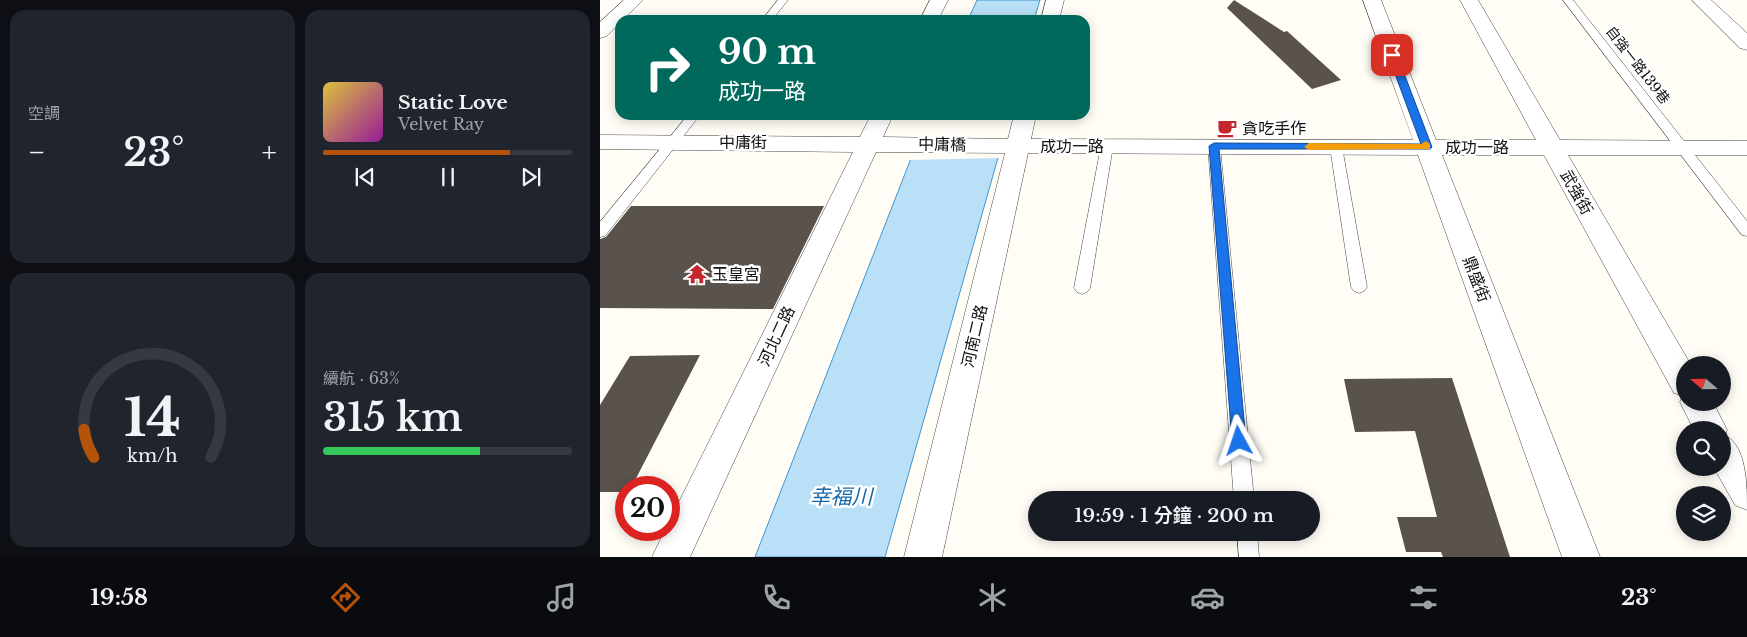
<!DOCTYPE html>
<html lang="zh-TW">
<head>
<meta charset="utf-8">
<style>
  body { margin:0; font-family:"Libre Baskerville","Noto Sans TC",serif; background:#20242c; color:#f1f3f6; height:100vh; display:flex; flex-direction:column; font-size:19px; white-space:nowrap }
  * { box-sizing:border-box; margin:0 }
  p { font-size:16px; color:#9ea1a6 }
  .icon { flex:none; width:28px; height:28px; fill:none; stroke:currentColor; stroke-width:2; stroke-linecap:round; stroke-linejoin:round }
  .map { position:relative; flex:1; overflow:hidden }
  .drawer { display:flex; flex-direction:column; gap:10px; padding:10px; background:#0d0f14; width:600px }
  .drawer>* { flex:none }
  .top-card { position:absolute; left:15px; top:15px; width:475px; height:105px; border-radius:15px; box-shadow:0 2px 12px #0003; background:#00695c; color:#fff; overflow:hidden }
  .needle { width:32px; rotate:290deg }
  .tools { position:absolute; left:1076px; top:356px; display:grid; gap:10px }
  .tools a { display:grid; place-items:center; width:55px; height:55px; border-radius:50%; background:#171b24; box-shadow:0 2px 12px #0003; font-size:25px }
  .speed { position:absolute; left:15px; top:476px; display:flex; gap:10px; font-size:25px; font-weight:700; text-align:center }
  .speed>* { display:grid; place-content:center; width:65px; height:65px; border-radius:50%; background:#171b24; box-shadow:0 2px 12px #0003; line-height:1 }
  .speed .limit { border:8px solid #d22; background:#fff; color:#111 }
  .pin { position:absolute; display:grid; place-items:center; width:42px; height:42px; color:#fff; margin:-21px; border-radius:10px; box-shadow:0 2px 8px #0006 }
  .me { position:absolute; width:55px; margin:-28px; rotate:355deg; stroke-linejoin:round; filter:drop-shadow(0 0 4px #0008) }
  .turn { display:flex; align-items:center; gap:18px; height:105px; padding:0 20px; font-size:22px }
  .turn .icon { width:65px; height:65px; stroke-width:2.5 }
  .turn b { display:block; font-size:35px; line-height:42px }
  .big { font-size:38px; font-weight:600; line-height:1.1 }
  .drawer .tile { flex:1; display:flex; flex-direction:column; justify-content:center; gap:8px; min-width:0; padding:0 18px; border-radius:15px; background:#20242c }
  .drawer .dial { align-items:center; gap:0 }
  .dial svg { height:130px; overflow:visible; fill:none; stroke:#363941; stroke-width:7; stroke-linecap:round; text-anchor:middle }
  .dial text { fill:#f1f3f6; stroke:none }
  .song { display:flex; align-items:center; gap:15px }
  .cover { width:60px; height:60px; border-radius:8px; background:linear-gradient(135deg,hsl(50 70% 55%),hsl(300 70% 35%)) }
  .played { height:5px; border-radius:2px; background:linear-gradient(90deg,#b45309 75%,#363941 75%) }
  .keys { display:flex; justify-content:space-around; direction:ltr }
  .heat { display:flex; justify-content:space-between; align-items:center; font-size:28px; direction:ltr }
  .charge { height:8px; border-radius:4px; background:linear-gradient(90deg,#34c759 63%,#363941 0) }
  .drawer .tiles { flex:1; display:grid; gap:10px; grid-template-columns:repeat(2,1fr) }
  .trip { position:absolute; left:428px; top:491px; width:292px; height:50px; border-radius:25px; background:#171b24; box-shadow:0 2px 12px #0003; font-weight:600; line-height:50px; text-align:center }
  .menu { display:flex; height:80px; justify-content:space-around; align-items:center; background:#090b0e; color:#9ea1a6 }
  .menu .icon { width:35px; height:35px }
  .menu .current { color:#b45309 }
  .menu b { font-size:22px; color:#f1f3f6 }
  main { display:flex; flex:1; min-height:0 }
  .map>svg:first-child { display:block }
  .water { fill:#b9e0f7; stroke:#3f96cf }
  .pier { fill:#fffdf5 }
  .building { fill:#5a524d }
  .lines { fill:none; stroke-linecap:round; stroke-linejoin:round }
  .service-casing { stroke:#444; stroke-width:1 }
  .minor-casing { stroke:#444; stroke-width:1 }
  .tertiary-casing { stroke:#444; stroke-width:1 }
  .service { fill:#fff; fill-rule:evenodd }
  .minor { fill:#fff; fill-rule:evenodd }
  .tertiary { fill:#fff; fill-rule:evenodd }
  .route { fill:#1a73e8; stroke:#114b97 }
  .slow { fill:#f59e0b }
  .labels { text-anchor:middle; stroke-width:5; stroke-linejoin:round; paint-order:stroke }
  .far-street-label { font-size:14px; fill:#111; stroke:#fff }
  .poi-label { font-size:16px; fill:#111; stroke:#fff; text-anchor:start }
  .street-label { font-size:16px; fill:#111; stroke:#fff }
  .near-water-label { font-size:21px; font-style:italic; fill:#1768a6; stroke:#fff }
</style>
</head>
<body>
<main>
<section class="drawer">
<div class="tiles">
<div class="tile"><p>空調</p>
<div class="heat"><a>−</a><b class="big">23°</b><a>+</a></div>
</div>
<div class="tile">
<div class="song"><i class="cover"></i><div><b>Static Love</b><p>Velvet Ray</p></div></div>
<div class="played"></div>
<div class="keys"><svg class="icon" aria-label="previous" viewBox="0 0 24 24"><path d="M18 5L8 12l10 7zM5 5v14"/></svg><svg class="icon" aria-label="pause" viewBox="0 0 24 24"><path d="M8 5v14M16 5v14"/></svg><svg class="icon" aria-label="next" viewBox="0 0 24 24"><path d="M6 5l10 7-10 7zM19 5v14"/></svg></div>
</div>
<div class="tile dial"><svg viewBox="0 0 100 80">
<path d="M14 69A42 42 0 1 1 86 69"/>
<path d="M14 69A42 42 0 0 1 8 52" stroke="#b45309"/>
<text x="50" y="56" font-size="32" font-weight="700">14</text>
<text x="50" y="72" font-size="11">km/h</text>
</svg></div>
<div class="tile"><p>續航 · 63%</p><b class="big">315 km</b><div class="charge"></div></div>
</div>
</section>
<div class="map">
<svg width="1147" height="557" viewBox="0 0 1147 557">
  <rect width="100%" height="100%" fill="#fffdf5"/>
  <g class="water">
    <path d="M377,0H440L434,20H368Z"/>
    <path d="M328,115H408L407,126L285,557H155Z"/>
  </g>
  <path class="pier" d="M410,119V126L400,158L307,160L323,120Z"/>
  <g class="building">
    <path d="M634,0L684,32L687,31L741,80L712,89L627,8Z"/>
    <path d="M31,206H224L173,309L0,308V239L6,237Z"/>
    <path d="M100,355L31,488H26V492H0V405L30,356Z"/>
    <path d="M852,378L910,557H843L841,552H806L797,517H837L815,431L755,432L744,379Z"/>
  </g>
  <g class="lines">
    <defs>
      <g id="service">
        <path d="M178,0H188L172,20H162Z"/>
        <path d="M963,0H973L1147,221V236L1142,235Z"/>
        <path d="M88,115H100L5,236L0,237V222Z"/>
        <path d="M507,142L513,146L490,288L487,292L482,294L477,292L474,288L501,146Z"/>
        <path d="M614,142L620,146L654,500H634L608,146Z"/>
        <path d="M736,143L742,147L767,287L764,291L759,293L754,291L751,287L730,147Z"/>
        <path d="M637,532H657L659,557H639Z"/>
      </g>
      <g id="minor">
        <path d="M24,0H43L23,20H20V23L7,36L0,38V22Z"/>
        <path d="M330,0H348L338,20H320Z"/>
        <path d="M446,0H464L459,20H441Z"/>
        <path d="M763,0H781L836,140H936L860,0H878L960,140L1147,141V155H968L1091,365H1085V402H1113L1127,430L1125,435C1147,447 1147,485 1147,510L1135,505L1114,468H1122V430H1094L1080,402L1083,396L1074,393L944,155H842L1000,557H962L818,155L428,153L342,557H304L405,153L276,152L90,557H52L65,530H69V522L253,152L0,149V135L260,137L271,115H293L283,137L408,139L414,115H436L431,139L813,140Z"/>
      </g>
      <path id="tertiary" d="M1092,0H1111L1147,33V50L1140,48Z"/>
    </defs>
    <use href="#service" class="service-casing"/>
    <use href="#minor" class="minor-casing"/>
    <use href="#tertiary" class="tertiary-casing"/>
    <use href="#service" class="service"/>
    <use href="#minor" class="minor"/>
    <use href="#tertiary" class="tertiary"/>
  </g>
  <path class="route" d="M790,53L797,55L832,147L830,149H619L646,441L644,446L639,447L634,446L632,441L609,146L614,143L821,144L788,55Z"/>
  <path class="slow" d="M826,141L830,144V149L709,150L704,147L709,143L821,144Z"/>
  <defs>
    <symbol id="cafe-bare" viewBox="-9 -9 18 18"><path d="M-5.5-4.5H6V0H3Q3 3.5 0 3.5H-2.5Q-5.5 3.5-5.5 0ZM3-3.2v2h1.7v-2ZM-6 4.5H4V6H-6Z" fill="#c4262e" stroke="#fff" stroke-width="2.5" paint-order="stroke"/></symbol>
    <symbol id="temple-bare" viewBox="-9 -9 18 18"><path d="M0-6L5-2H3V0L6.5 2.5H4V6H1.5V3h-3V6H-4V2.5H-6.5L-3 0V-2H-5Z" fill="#c4262e" stroke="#fff" stroke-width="2.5" paint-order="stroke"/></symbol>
  </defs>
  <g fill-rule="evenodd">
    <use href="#cafe-bare" x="613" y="114" width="28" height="28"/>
    <use href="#temple-bare" x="83" y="260" width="28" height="28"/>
  </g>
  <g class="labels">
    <g class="far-street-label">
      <text transform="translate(1038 65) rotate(52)" y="5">自強一路139巷</text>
    </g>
    <g class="poi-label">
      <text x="642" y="134">貪吃手作</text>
      <text x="112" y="280">玉皇宮</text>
    </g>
    <g class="street-label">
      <text x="143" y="148">中庸街</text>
      <text transform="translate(342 144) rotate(1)" y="6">中庸橋</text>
      <text x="472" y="152">成功一路</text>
      <text x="877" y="153">成功一路</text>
      <text transform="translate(977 192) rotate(61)" y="6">武強街</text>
      <text transform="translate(877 279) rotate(69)" y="6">鼎盛街</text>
      <text transform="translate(176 336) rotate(-65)" y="6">河北二路</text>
      <text transform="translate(374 336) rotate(-77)" y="6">河南二路</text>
    </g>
    <g class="near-water-label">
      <text x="241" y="504">幸福川</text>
    </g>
  </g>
</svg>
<div class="tools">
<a><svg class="needle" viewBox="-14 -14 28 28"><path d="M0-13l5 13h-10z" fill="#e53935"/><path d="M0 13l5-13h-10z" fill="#9ea1a6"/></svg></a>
<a><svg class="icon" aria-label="search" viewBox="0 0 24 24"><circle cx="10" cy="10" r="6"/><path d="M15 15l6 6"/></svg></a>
<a><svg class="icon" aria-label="layers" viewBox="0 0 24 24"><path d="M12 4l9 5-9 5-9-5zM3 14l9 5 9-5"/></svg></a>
</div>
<div class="speed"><div class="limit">20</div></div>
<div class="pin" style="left:792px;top:55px;background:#d93025"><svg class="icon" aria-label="arrive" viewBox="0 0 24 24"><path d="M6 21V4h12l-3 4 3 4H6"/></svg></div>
<svg class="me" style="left:639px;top:441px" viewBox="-20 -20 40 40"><path d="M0-17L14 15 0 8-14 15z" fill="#1a73e8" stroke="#fff" stroke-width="4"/></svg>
<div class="trip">19:59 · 1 分鐘 · 200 m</div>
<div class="top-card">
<div class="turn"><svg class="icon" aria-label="right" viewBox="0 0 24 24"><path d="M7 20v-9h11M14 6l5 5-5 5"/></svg><div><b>90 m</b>成功一路</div></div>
</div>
</div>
</main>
<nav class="menu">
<b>19:58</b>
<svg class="icon current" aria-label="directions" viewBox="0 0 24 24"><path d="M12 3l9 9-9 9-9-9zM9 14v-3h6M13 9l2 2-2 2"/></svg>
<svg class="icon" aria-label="music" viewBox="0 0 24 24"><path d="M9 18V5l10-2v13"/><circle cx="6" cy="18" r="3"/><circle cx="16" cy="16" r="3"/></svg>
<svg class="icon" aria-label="phone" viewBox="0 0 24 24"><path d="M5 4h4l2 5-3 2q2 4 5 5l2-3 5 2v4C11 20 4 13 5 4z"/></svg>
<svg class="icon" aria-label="climate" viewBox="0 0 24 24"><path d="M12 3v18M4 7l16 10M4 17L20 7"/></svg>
<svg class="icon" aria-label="car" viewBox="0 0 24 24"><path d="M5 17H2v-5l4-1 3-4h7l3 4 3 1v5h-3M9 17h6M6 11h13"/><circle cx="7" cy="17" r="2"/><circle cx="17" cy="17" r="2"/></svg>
<svg class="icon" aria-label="filters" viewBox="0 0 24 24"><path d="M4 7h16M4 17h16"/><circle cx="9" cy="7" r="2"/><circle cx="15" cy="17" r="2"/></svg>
<b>23°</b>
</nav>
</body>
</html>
